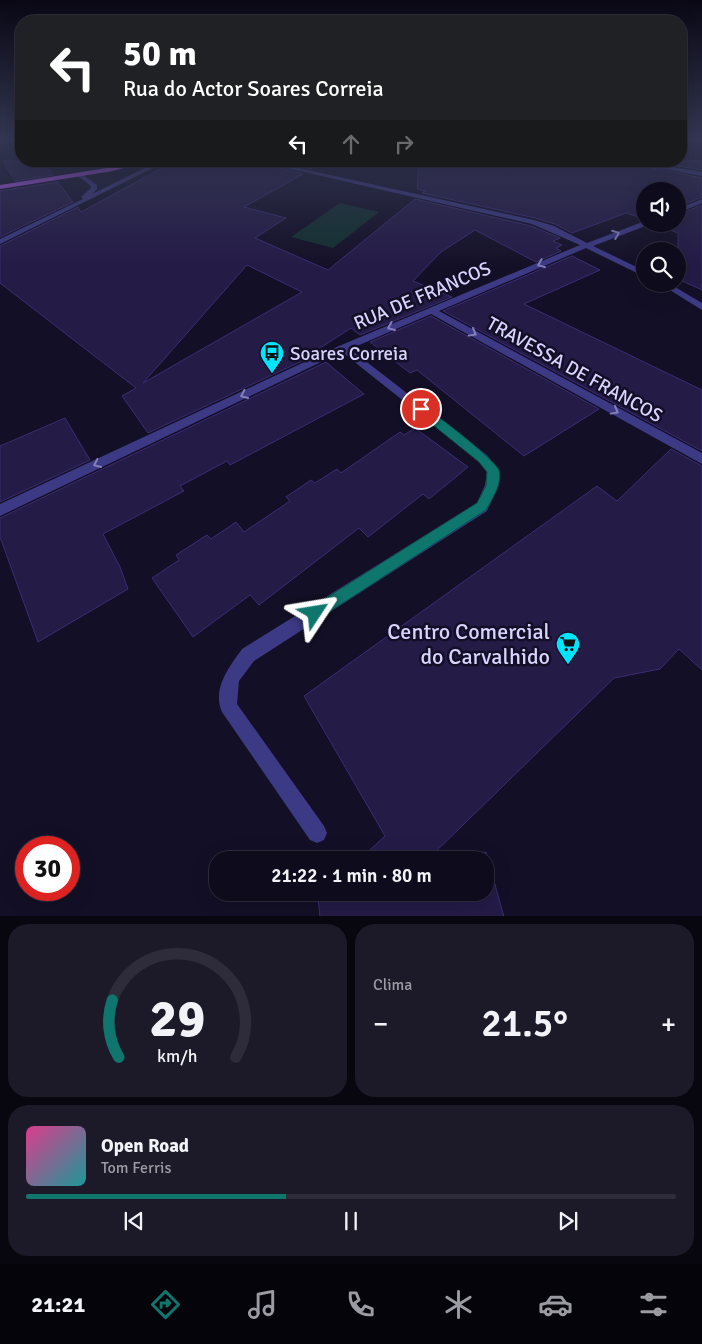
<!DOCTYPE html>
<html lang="pt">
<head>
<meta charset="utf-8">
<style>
  body { margin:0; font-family:Signika,sans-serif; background:#1c1929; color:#f1f3f6; height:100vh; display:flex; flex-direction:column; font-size:19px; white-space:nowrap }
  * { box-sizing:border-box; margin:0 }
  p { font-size:16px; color:#9b9ba3 }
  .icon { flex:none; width:28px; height:28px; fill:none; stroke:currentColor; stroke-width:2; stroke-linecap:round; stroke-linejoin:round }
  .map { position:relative; height:916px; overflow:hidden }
  .details { display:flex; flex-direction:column; gap:8px; padding:8px; background:#08060f; flex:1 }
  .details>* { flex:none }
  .banner { position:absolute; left:15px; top:15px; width:672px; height:152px; border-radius:20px; box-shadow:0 5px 20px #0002,0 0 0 1px #2e2b3b; background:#202124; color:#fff; overflow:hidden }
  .buttons { position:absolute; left:636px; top:182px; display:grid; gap:10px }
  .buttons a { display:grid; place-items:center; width:50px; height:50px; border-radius:50%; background:#0e0b1c; box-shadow:0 5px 20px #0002,0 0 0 1px #2e2b3b; font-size:25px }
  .speed { position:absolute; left:15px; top:836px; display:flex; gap:10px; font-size:25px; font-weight:700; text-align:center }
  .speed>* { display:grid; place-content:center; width:65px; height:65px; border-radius:50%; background:#0e0b1c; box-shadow:0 5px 20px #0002,0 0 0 1px #2e2b3b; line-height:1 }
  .speed .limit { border:8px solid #d22; background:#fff; color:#111 }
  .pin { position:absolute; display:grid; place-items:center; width:42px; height:42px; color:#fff; margin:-21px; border:2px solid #fff; border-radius:50%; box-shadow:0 1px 5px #0007 }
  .me { position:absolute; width:55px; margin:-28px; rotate:57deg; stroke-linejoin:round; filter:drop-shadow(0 0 4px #0008) }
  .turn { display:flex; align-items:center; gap:18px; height:105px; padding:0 25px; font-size:22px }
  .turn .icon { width:65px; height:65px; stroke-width:2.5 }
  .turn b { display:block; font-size:35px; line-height:42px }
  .lanes { display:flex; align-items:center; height:48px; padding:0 25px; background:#0003; justify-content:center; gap:25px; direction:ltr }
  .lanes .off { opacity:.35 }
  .big { font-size:38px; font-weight:600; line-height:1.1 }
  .details .tile { flex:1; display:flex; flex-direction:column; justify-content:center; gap:8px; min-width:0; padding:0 18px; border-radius:20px; background:#1c1929 }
  .details .dial { align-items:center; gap:0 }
  .dial svg { height:130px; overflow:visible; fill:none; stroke:#2e2b3b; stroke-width:7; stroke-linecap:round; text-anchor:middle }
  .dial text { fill:#f1f3f6; stroke:none }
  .song { display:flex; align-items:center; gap:15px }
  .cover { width:60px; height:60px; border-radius:8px; background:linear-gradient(135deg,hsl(330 70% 55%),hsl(180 70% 35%)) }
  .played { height:5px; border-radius:2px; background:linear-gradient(90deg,#0f766e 40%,#2e2b3b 40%) }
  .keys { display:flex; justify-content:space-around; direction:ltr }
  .heat { display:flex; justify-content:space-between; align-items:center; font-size:28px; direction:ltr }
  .details .tiles { flex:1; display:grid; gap:8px; grid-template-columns:1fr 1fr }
  .tile:last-child { grid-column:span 2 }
  .trip { position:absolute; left:209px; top:851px; width:285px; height:50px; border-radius:20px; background:#0e0b1c; box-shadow:0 5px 20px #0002,0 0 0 1px #2e2b3b; font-weight:600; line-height:50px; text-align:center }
  .tabs { display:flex; height:80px; justify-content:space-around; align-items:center; background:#06040b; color:#9b9ba3 }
  .tabs .icon { width:35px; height:35px }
  .tabs .current { color:#0f766e }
  .tabs b { font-size:22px; color:#f1f3f6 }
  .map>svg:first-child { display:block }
  .green { fill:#12302f }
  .building { fill:#241b47; stroke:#3b2d73; fill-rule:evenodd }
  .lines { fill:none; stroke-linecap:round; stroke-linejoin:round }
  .minor-tunnel { stroke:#312d47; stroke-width:6; stroke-dasharray:6 3; stroke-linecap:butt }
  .minor { fill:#3d3a85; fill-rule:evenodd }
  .major { fill:#c25bff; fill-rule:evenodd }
  .oneway { stroke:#837fbc }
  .route { fill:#0f766e; stroke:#0a4d48 }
  .labels { text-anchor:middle; stroke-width:5; stroke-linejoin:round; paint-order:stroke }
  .street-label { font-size:19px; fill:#d9d4ff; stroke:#130f26 }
  .poi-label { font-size:19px; fill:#d9d4ff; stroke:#130f26; text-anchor:start }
  .near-poi-label { font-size:22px; fill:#d9d4ff; stroke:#130f26; text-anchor:end }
</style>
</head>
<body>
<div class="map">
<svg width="702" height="917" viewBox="0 0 702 917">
  <rect width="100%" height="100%" fill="#130f26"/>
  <path class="green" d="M340,203L379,212L333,248L291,237Z"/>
  <g class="building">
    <path d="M3,161H42L53,175L15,181Z"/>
    <path d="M175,161H253L303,174L244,207L286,218L255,238L328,270L415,199L531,226L560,238L553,241L562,245L556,248L561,251L536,262L475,230L441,252L413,281L452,297L360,335L351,328L314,352L317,354L148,433L122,396L136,388L0,283V246L78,207L81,212ZM247,265L302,292L143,383Z"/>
    <path d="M277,161H325L311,169Z"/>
    <path d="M419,161H618L702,178V197L678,207V191H645V219L626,213L572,233L555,224L535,218L422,193L425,191L417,189Z"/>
    <path d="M648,161H702V170Z"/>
    <path d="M58,182L73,202L0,237V191Z"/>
    <path d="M702,205V290L678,279V233L654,224H678V215Z"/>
    <path d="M572,256L600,270L524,304L702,390V451L443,311Z"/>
    <path d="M431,316L599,409L524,456L417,370L410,373L370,342Z"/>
    <path d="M326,362L364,394L230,465L227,461L180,486L184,491L103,534L120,567L128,589L38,642L0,537V518Z"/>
    <path d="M65,418L90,460L0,502V446Z"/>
    <path d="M415,428L468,467L429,499L423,494L368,537L359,528L259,605L250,595L193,637L152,578L179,560L176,555L207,535L211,539L236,522L244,532L290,501L286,497L311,480L315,483L337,469L341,473L400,432L404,435Z"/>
    <path d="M671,449L702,466V670L679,649L660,669L614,678L427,860H359L385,836L304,696L597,486L617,501Z"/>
    <path d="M486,852L504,917H320L318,897L323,892H485V860H453Z"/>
  </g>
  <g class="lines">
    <path class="minor-tunnel" d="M289,162L291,161"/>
    <g class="minor">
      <path d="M9,139H20L0,145V141Z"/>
      <path d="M159,161H167L0,244V239L83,199L81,197L91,188V186L78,176V174H82L97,185V189L92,194Z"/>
      <path d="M255,161H267L534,220L554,226L587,243L645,221V224L648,225L593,246L645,271V277L586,248L439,311L702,453V464L431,314L350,349L487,455L499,471V485L487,511L254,661L239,681L237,704L324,826L327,833L324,840L317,843L310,840L222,712C212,689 229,667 242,649L477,503L485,485L487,472L479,461L342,352L0,516V504L339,346L580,245L532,224Z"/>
      <path d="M620,161H635L702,172V176Z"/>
      <path d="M702,199V203L678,213V209Z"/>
      <path d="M660,284H670L702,303V310Z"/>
    </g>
    <path class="major" d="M136,161H147L113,171L0,189V185L113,167Z"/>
  </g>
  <defs><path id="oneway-chevron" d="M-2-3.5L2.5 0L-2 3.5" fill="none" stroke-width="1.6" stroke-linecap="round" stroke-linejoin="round" transform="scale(1.25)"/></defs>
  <g class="oneway">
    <use href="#oneway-chevron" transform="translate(616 234) rotate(-21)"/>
    <use href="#oneway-chevron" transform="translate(541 264) rotate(158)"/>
    <use href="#oneway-chevron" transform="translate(391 327) rotate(157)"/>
    <use href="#oneway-chevron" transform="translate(473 333) rotate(29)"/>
    <use href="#oneway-chevron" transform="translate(244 395) rotate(155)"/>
    <use href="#oneway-chevron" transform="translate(615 411) rotate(29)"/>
    <use href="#oneway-chevron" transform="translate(97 464) rotate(155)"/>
  </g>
  <linearGradient id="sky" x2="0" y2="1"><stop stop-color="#0a0815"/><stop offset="0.52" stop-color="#333752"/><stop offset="1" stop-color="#333752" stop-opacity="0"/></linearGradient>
  <rect width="702" height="268" fill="url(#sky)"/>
  <path class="route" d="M421,406C431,409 495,460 499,470C503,483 492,499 486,510L320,618L315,620L310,618L308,613L310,608L477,503L486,486L487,472L479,462L417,412L415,409Z"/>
  <defs>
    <symbol id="bus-pin" viewBox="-11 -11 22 30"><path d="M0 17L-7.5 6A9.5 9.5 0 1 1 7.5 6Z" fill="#00e5ff" stroke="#130f26"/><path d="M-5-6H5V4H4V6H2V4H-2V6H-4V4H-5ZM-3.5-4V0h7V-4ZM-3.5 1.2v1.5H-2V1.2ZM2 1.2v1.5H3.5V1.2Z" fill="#111"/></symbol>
    <symbol id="supermarket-pin" viewBox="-11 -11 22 30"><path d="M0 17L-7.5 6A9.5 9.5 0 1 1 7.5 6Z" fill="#00e5ff" stroke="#130f26"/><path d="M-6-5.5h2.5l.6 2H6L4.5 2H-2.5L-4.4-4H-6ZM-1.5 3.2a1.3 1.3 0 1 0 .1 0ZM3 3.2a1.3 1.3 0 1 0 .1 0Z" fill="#111"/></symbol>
  </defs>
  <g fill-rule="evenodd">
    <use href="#bus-pin" x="258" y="339" width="28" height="38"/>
    <use href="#supermarket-pin" x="554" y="630" width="28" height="38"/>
  </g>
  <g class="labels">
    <g class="street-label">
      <text transform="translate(422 295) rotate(-23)" y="7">RUA DE FRANCOS</text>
      <text transform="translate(575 369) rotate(29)" y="7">TRAVESSA DE FRANCOS</text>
    </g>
    <g class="poi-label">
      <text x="290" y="360">Soares Correia</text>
    </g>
    <g class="near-poi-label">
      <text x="550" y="639">Centro Comercial<tspan x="550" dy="25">do Carvalhido</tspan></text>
    </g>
  </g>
</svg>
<div class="buttons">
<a><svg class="icon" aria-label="sound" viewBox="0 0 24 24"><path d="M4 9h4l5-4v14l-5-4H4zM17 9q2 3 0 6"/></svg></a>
<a><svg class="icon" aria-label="search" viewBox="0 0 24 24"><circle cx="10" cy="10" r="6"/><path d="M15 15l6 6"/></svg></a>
</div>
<div class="speed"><div class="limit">30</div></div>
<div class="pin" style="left:421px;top:409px;background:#d93025"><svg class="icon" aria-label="arrive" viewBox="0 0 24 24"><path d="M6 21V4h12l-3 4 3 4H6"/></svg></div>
<svg class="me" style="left:315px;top:613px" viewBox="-20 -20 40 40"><path d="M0-17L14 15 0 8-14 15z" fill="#0f766e" stroke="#fff" stroke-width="4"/></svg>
<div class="trip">21:22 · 1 min · 80 m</div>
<div class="banner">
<div class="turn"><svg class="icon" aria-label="left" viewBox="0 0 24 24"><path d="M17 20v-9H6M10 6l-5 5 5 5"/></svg><div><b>50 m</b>Rua do Actor Soares Correia</div></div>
<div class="lanes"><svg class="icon" aria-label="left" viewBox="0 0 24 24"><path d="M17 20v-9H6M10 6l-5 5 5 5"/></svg><svg class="icon off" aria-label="ahead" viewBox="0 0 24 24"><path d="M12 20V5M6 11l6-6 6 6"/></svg><svg class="icon off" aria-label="right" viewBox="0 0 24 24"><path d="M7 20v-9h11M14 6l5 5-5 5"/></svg></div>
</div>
</div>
<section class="details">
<div class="tiles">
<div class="tile dial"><svg viewBox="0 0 100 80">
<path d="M14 69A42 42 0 1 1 86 69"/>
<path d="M14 69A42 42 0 0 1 10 34" stroke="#0f766e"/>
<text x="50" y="56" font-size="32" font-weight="700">29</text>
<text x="50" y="72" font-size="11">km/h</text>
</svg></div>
<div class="tile"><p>Clima</p>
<div class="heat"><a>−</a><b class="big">21.5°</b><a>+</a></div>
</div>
<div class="tile">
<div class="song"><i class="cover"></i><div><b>Open Road</b><p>Tom Ferris</p></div></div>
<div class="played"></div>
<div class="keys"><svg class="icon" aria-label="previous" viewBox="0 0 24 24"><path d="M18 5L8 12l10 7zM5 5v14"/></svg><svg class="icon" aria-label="pause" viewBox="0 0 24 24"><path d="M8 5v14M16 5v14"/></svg><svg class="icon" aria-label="next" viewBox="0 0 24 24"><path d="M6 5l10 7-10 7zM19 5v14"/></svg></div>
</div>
</div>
</section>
<nav class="tabs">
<b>21:21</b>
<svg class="icon current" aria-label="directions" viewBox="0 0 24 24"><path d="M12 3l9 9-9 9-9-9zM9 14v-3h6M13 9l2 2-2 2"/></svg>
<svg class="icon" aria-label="music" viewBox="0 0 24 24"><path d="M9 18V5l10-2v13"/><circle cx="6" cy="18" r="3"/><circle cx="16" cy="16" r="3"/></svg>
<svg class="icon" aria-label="phone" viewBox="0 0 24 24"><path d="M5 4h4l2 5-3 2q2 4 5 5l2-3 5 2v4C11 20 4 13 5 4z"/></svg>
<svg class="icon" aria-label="climate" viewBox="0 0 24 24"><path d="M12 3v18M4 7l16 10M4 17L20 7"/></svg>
<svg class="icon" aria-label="car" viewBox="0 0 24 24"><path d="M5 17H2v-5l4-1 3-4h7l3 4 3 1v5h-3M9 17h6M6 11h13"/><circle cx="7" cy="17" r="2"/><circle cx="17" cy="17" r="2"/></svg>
<svg class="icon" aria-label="filters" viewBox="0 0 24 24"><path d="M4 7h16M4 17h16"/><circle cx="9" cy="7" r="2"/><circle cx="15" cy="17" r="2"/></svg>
</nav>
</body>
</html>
